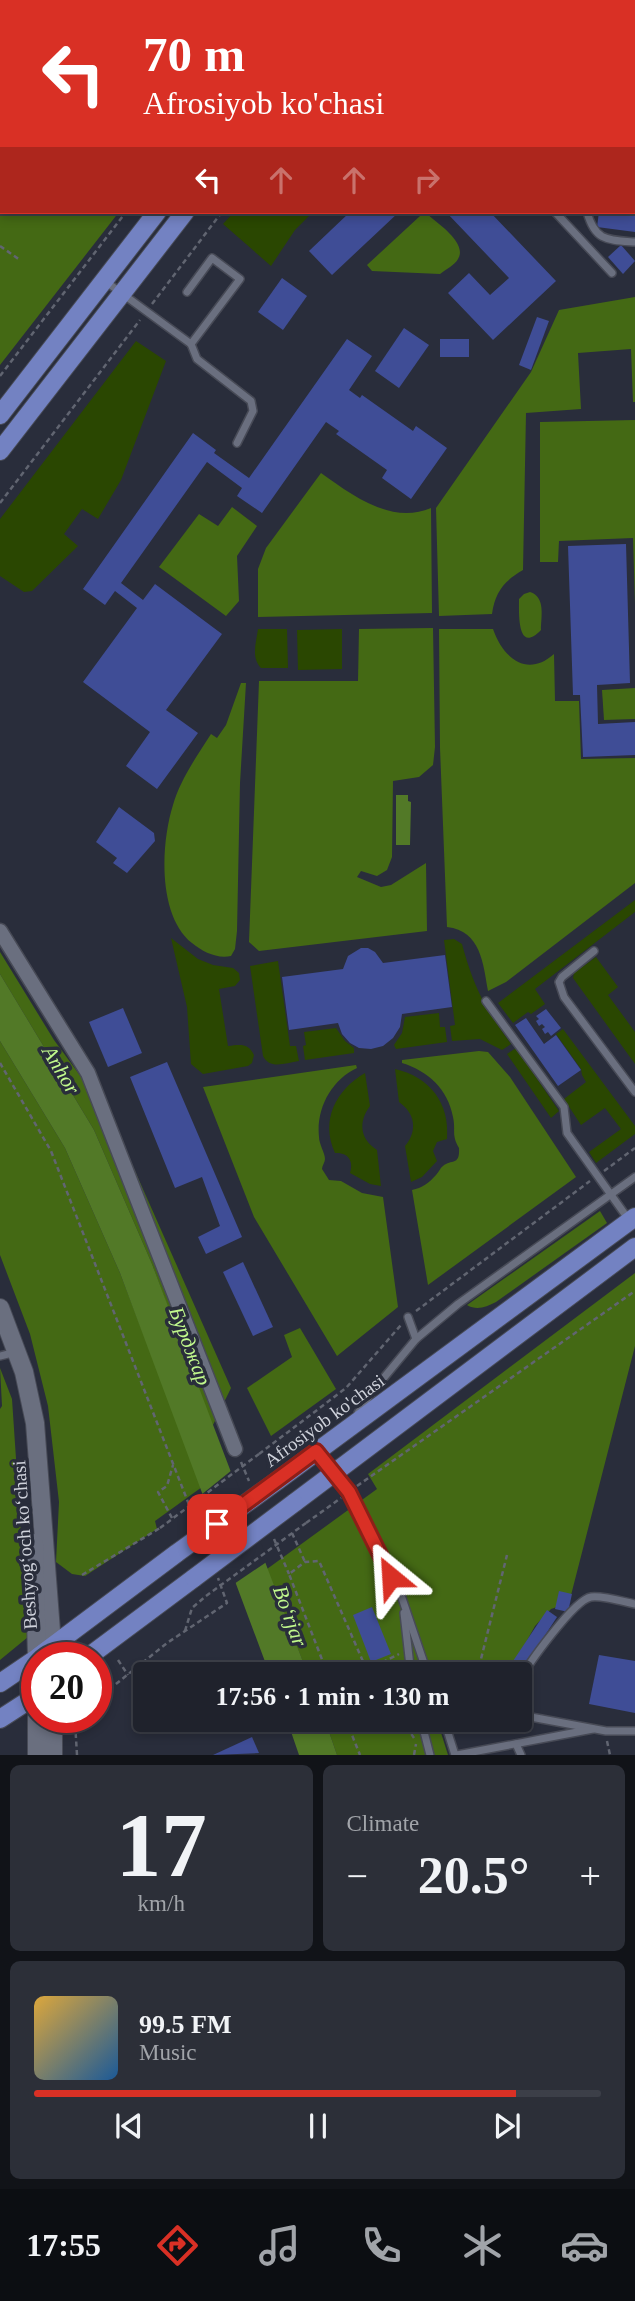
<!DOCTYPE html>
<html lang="en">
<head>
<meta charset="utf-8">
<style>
  body { margin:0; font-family:Georgia,serif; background:#2c2f38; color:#f1f3f6; height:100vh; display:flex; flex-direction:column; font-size:26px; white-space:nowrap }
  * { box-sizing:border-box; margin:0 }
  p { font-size:23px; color:#a1a4a9 }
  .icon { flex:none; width:38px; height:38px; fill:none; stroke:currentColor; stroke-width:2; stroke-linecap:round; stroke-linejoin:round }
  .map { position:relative; height:1755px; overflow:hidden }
  .drawer { display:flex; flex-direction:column; gap:10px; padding:10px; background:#111318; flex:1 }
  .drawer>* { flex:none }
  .guide { position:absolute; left:0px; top:0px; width:635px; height:214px; box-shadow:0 4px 10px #0003,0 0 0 2px #3c3f48; background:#d93025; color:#fff; overflow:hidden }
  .speed { position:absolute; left:21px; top:1642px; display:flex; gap:14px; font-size:35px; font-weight:700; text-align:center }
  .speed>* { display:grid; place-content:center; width:91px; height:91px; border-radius:50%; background:#1f222c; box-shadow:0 4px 10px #0003,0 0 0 2px #3c3f48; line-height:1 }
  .speed .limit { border:10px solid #d22; background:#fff; color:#111 }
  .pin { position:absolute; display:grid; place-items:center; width:60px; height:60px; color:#fff; margin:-30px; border-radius:14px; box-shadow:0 4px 10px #0006 }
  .me { position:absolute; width:77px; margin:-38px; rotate:333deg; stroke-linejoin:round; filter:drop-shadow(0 0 5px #0008) }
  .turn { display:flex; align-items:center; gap:24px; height:147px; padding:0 28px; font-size:32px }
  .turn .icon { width:91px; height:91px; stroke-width:2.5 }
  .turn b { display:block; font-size:49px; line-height:60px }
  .lanes { display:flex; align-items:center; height:66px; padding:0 28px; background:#0003; justify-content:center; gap:35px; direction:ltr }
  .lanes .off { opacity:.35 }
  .big { font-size:52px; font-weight:700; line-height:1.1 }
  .drawer .widget { flex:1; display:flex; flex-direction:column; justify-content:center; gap:10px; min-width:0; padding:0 24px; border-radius:10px; background:#2c2f38 }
  .drawer .dial { align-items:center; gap:0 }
  .dial b { font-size:91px; line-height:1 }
  .song { display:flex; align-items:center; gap:21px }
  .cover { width:84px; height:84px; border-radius:10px; background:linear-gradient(135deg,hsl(40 70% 55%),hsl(210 70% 35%)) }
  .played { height:7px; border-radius:4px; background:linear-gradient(90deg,#d93025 85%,#3c3f48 85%) }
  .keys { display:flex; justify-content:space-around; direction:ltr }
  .heat { display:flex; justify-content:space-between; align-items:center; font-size:38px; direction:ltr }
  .drawer .tiles { flex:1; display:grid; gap:10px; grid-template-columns:1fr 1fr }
  .widget:last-child { grid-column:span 2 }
  .trip { position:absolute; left:133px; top:1662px; width:399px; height:70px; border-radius:7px; background:#1f222c; box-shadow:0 4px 10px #0003,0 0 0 2px #3c3f48; font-weight:700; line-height:70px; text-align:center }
  .tabs { display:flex; height:112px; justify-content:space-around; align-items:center; background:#0c0e12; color:#a1a4a9 }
  .tabs .icon { width:49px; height:49px }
  .tabs .on { color:#d93025 }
  .tabs b { font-size:32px; color:#f1f3f6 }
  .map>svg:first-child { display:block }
  .green { fill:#2a4701 }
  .forest { fill:#446914 }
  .water { fill:#527927 }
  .pier { fill:#292d3b }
  .building { fill:#3f4d96 }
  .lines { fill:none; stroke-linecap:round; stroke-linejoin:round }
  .lane-casing { stroke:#474a56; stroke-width:10 }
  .street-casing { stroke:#474a56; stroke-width:17 }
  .secondary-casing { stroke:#474a56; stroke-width:20 }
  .primary-casing { stroke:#474a56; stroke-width:20 }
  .path { stroke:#616571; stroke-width:2.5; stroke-dasharray:5 3.5; stroke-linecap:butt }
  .lane { stroke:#6a6f7f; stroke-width:7 }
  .street { stroke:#6a6f7f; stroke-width:14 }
  .secondary { stroke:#6a6f7f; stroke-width:18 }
  .primary { stroke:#7382c2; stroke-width:18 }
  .primary-bridge-casing { stroke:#474a56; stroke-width:20; stroke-linecap:butt }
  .path-bridge { stroke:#616571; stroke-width:2.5; stroke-dasharray:5 3.5; stroke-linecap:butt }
  .primary-bridge { stroke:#7382c2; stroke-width:18 }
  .route-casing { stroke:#8d1f18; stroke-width:18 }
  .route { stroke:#d93025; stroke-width:12 }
  .labels { text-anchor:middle; stroke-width:7; stroke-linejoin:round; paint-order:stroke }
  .street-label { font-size:19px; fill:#cfd2db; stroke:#292d3b }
  .water-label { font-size:21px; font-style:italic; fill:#c1f98d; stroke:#292d3b }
</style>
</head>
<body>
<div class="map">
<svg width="635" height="1755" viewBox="0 0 635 1755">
  <rect width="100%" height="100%" fill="#292d3b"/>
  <g class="green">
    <path d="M234,212H313L295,230L271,266L223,224Z"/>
    <path d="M136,341L166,361L121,480L98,519L82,509L64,534L78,546L32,591L24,592L0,576V519Z"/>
    <path d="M258,629H287L288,668H261C251,658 256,643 258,629Z"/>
    <path d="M342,629V669L298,670L297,630Z"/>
    <path d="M635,900V912L535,989L545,1004L531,1014L528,1012L513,1023L498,1003Z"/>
    <path d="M171,938L198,959L213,965L233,968L239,973L240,980L235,986L219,989L228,1046C239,1045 248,1042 254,1055L252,1063L248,1066L203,1074L191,1064L187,1007Z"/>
    <path d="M454,939L462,944C474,988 485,1008 511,1044L502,1050L480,1039L452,1041L450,1026L455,1025L444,940Z"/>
    <path d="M596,957L618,987L608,995L635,1032V1064L573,978L574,973Z"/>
    <path d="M278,961L290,1046H296L299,1061C285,1063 270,1070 263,1056L250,966Z"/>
    <path d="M439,1013L440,1027H445L447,1042L396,1049L394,1045L402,1033L405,1017Z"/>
    <path d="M336,1028L345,1041L354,1048V1053L305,1060L303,1046L306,1045L304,1032Z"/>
    <path d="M563,1029L635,1126V1134L596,1163L589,1152L621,1129L605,1108L581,1125L564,1099L586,1082L582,1075L581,1069L556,1034Z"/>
    <path d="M516,1048L559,1111L551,1118L507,1054Z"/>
    <path d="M395,1069C430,1077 450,1103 447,1139L437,1142L433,1151L437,1161L422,1177L411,1182L405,1146C418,1131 415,1113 399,1102Z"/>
    <path d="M365,1073L370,1106C358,1122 360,1139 377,1150L381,1186L370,1184L350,1173C354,1161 348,1152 335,1153C320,1120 336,1090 365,1073Z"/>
  </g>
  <g class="forest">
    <path d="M0,0L291,2H2V212H119L0,365Z"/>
    <path d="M427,214C437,223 468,243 458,259C455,265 445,270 440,274L372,271L367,265L420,216Z"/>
    <path d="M635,297V402H633L631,349L578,353L581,409L526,413L523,570C504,581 495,592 492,614L439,616L436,508L531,372L559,310Z"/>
    <path d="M635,420V604L633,538L559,541L558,562H540V422Z"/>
    <path d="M321,473C352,495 391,525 431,508L432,613L258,617V569L266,548Z"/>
    <path d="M232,507L257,526L237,556L239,601L226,616L159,567L199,514L218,526Z"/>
    <path d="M530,592C546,597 541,617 541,630C517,655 519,613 519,599L524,594Z"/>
    <path d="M433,628L435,747L433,765L419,777L393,781L392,857L387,870L377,876L361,871L357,877L381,887L391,885L426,863L427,931L259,951L249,942L259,681H358L359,629Z"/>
    <path d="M439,629H493C503,658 527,678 554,654L555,701H579L581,759L635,758V883L506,982L488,991C483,963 481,931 447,927L440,748Z"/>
    <path d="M241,683H246L240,783L237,931L235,949L231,956C217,959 203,952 192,943C157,915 161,843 173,805C180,780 197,756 211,734L217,738L226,725Z"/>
    <path d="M635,688V719L604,720L602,690Z"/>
    <path d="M0,952L54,1040L112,1119L231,1388L212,1427L152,1264L94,1130L0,974Z"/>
    <path d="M0,1041L65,1148L120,1273L202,1487L155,1521L157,1529L85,1576L72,1574L56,1562L59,1502L48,1406L30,1334L0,1255Z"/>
    <path d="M479,1051L488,1052L510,1077L576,1177L428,1285L412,1190C422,1188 429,1183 436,1175C439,1172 440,1168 443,1166C452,1159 460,1166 459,1148C451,1134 456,1131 453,1117C448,1089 428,1071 402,1063V1060Z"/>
    <path d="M356,1065L357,1068C331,1080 316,1109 319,1137C319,1144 325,1153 325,1159C325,1162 322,1166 322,1169L329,1180L341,1181L362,1193L383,1197L398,1307L337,1356L254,1217L203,1087Z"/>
    <path d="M600,1211L607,1223L496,1302C486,1307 477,1311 467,1305Z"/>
    <path d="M635,1273V1346L569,1603L551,1609L535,1626L508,1675H308L267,1569L377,1489L368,1474Z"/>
    <path d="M300,1328L336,1389L271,1436L247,1388L292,1357L284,1335Z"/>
    <path d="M0,1368L12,1399L28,1637L0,1660V1409L2,1406Z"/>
    <path d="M325,1720H437L448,1755H337Z"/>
  </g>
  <g class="water">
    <path d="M396,795H408V801L411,802L410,845H396Z"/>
    <path d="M0,974L94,1130L152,1264L308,1675H270L120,1273L65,1148L0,1041Z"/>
    <path d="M287,1720H325L337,1755H299Z"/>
  </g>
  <path class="pier" d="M232,1470L268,1561L234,1584L201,1495Z"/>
  <g class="building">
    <path d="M350,212H399L332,275L309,251Z"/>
    <path d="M446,212H490L556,281L493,340L448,293L469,273L490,295L509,278Z"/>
    <path d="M599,212H635V232L597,227Z"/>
    <path d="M621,245L635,261L623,274L608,257Z"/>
    <path d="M282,278L307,296L283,330L258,312Z"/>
    <path d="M537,317L549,321L531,370L519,365Z"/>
    <path d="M404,328L429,345L399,388L375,371Z"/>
    <path d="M347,339L372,356L349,390L360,398L362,395L413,431L416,426L447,448L411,499L382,478L387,470L336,434L339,431L326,422L262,513L237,496L242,488L207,462L121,583L143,600L155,584L222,634L166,710L198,733L157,789L126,766L150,732L83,682L137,608L115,591L105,605L83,589L193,433L216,450L214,453L249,478Z"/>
    <rect x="440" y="339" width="29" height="18"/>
    <path d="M626,544L630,683L597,685L598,724L635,722V755L583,757L580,695H573L568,546Z"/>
    <path d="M119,807L154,833L155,841L127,873L113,863L117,858L96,842Z"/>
    <path d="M361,948H368L375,952L383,963L445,955L452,1007L402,1014L400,1027L393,1038L383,1046L371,1049L359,1048L350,1043L342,1034L338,1023L289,1030L282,977L343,969L348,956Z"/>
    <path d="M123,1008L142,1053L108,1067L89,1022Z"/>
    <path d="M546,1009L561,1028L551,1036L548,1032L545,1034L542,1029L545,1027L542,1024L539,1026L536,1021L539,1019L536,1016Z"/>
    <path d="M526,1018L544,1044L556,1035L581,1070L558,1086L515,1025Z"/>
    <path d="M167,1062L242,1237L206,1254L198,1237L220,1226L202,1177L175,1188L130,1077Z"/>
    <path d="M243,1262L273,1327L253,1336L223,1272Z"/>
    <path d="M559,1591L572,1594L568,1612L555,1609Z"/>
    <path d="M372,1607L391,1654L371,1662L353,1615Z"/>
    <path d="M547,1610L557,1617L519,1675H508L505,1673Z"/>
    <path d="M599,1655L635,1661V1713L589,1704Z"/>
    <path d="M252,1737L259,1753L213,1755Z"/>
  </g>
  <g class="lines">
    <defs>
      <g id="lane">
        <path d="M306,0L307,2"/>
        <path d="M580,0L581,2"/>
        <path d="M634,68L635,70"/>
        <path d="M634,102L635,103"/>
        <path d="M555,212L612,273"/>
        <path d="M587,212C595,241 607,240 635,242"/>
        <path d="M105,281L191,344L197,359L251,401L253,411L237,443"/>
        <path d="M187,292L212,258L240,279L191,344"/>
        <path d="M594,951L562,977L559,982L564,997L635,1092"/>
        <path d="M486,1001L564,1107L567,1133L629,1220"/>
        <path d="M408,1317L416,1339"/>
        <path d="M0,1356L16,1352"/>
        <path d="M358,1413L372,1392L416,1339L458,1304L635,1177"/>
        <path d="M317,1452L349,1492L402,1598L428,1675"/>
        <path d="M404,1613L411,1675"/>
        <path d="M520,1680C528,1664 574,1600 591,1597C601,1595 625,1602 635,1604"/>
        <path d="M520,1715L606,1731H635"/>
        <path d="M421,1720L430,1755"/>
        <path d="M444,1720L455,1755"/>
        <path d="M516,1744L521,1755"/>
        <path d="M457,1755L593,1729"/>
      </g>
      <path id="street" d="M0,931L88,1073L235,1449"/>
      <g id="secondary">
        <path d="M0,1308L24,1372L35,1423L53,1657"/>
        <path d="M34,1543L37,1657"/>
        <path d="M37,1755V1717"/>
        <path d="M53,1755V1717"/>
      </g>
      <g id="primary">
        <path d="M395,2L398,0"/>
        <path d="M435,2L438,0"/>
        <path d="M0,415L157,212"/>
        <path d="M0,451L185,212"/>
        <path d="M277,1481L635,1217"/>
        <path d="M294,1503L635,1247"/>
        <path d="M38,1657L177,1553"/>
        <path d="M88,1657L194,1578"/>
        <path d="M0,1683L37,1658"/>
        <path d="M0,1719L37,1695"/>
      </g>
    </defs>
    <use href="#lane" class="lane-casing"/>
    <use href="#street" class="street-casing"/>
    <use href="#secondary" class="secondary-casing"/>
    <use href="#primary" class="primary-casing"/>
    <g class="path">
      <path d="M116,0L117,2"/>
      <path d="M0,246L20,260"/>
      <path d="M152,304L222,212"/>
      <path d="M0,376L126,212"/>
      <path d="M0,503L140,320"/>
      <path d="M0,1063L51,1151L195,1520"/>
      <path d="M604,1171L635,1148"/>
      <path d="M416,1311L590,1181"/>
      <path d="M259,1454L346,1388L401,1325"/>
      <path d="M241,1462L249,1481"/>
      <path d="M357,1486L635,1291"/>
      <path d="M172,1518L158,1492L167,1486L173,1465"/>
      <path d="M306,1523L341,1498"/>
      <path d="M292,1533L305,1562"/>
      <path d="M274,1539L289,1574"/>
      <path d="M82,1575L160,1528"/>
      <path d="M185,1631L192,1608L206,1596"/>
      <path d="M118,1660L128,1675"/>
      <path d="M367,1670L399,1654"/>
      <path d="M328,1675L289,1574L305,1562L319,1561L369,1675"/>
      <path d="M477,1675L507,1555"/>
      <path d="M96,1700L167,1643L227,1603L218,1578"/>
      <path d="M346,1720L360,1755"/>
      <path d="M402,1720L414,1738"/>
      <path d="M607,1741L610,1755"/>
      <path d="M77,1755L75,1722L79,1717"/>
      <path d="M414,1755L416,1744"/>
    </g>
    <use href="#lane" class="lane"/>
    <use href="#street" class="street"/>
    <use href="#secondary" class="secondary"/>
    <use href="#primary" class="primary"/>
    <defs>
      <g id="primary-bridge">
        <path d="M177,1553L277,1481"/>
        <path d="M194,1578L294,1503"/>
      </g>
    </defs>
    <use href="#primary-bridge" class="primary-bridge-casing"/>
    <g class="path-bridge">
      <path d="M160,1528L259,1454"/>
      <path d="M206,1596L306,1523"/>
    </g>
    <use href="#primary-bridge" class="primary-bridge"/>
  </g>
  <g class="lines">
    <defs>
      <path id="route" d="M217,1524L316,1451L349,1492L391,1577"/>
    </defs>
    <use href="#route" class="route-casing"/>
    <use href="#route" class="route"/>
  </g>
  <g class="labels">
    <g class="street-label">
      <text transform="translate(324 1420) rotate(-36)" y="7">Afrosiyob ko'chasi</text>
      <text transform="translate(24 1545) rotate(-94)" y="7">Beshyogʻoch koʻchasi</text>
    </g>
    <g class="water-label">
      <text transform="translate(61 1070) rotate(59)" y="7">Anhor</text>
      <text transform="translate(190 1346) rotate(69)" y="7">Бурджар</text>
      <text transform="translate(290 1616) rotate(70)" y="7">Bo‘rjar</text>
    </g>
  </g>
</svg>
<div class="speed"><div class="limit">20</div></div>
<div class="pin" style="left:217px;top:1524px;background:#d93025"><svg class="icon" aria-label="arrive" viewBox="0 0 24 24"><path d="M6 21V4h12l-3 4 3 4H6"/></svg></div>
<svg class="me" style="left:391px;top:1577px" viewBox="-20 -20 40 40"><path d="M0-17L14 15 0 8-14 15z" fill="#d93025" stroke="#fff" stroke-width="4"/></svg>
<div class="trip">17:56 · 1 min · 130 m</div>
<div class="guide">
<div class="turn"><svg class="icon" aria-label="left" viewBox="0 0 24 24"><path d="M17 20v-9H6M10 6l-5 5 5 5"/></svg><div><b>70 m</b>Afrosiyob ko'chasi</div></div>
<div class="lanes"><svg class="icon" aria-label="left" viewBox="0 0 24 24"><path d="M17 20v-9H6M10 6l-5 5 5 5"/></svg><svg class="icon off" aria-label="ahead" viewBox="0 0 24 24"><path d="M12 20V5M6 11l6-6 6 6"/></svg><svg class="icon off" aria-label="ahead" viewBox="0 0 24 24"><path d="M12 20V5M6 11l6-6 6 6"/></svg><svg class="icon off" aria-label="right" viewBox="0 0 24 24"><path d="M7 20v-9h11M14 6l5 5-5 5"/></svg></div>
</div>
</div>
<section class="drawer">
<div class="tiles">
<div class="widget dial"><b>17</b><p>km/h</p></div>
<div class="widget"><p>Climate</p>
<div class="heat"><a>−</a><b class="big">20.5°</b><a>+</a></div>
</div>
<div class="widget">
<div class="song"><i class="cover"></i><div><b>99.5 FM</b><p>Music</p></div></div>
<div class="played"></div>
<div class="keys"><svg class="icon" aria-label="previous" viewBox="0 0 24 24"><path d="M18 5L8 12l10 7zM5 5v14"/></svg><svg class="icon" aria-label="pause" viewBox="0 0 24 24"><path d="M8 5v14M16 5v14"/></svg><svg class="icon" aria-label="next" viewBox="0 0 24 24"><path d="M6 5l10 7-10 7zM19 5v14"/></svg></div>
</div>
</div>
</section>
<nav class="tabs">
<b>17:55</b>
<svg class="icon on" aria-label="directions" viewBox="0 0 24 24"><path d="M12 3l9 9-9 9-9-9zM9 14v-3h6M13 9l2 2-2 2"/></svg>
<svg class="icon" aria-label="music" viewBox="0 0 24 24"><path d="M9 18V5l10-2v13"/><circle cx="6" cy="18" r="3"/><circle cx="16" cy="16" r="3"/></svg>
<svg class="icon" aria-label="phone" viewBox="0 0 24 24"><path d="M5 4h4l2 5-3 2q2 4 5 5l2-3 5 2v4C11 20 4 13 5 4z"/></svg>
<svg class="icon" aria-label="climate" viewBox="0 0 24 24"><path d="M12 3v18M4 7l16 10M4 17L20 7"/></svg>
<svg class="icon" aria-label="car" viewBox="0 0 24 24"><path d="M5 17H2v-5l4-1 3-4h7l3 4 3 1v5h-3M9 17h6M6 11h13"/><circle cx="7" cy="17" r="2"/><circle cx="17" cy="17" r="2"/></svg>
</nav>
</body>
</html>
